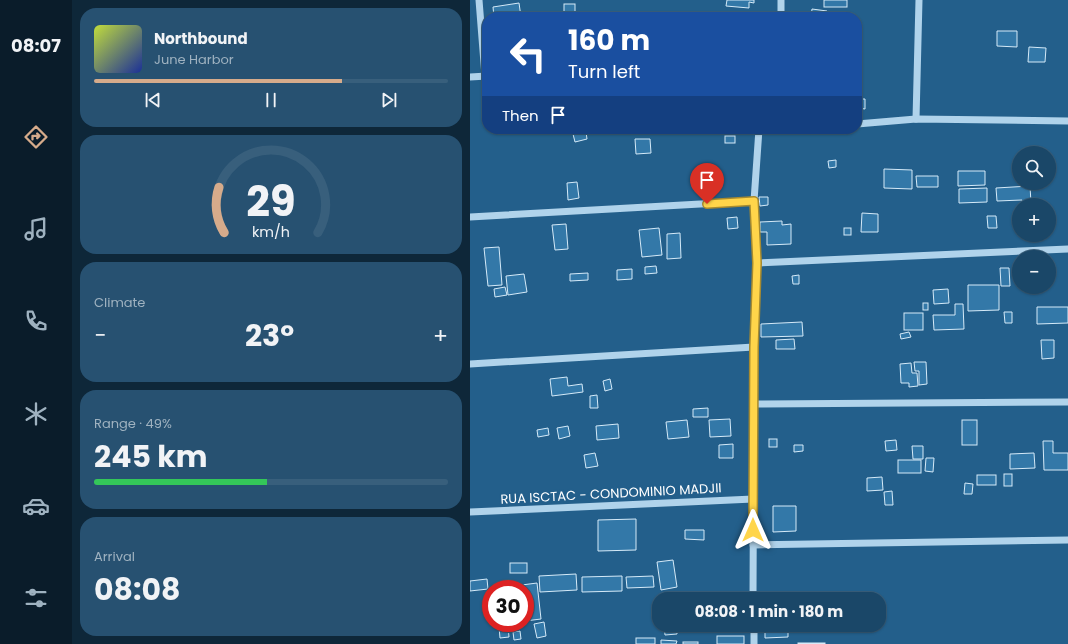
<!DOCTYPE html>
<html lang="en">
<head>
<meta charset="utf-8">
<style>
  body { margin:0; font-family:Poppins,sans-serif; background:#275171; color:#f1f3f6; height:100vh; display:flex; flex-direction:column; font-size:15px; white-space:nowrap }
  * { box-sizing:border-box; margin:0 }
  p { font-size:13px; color:#9fb2c0 }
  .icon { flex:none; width:22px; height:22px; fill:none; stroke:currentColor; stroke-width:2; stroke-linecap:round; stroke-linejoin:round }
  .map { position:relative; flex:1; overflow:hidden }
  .panel { display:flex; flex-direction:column; gap:8px; padding:8px; background:#0e2739; width:398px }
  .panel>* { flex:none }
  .hud { position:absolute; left:12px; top:12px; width:380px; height:122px; border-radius:16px; box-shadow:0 1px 3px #0004,0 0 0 1px #385f7c; background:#1a4fa0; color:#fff; overflow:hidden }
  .buttons { position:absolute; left:542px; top:146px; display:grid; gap:8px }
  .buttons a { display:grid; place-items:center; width:44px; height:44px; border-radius:50%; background:#1a4768; box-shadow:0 1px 3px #0004,0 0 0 1px #385f7c; font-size:20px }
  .speed { position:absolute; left:12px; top:580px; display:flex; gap:8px; font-size:20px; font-weight:700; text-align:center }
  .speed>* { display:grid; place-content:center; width:52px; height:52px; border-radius:50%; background:#1a4768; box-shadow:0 1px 3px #0004,0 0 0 1px #385f7c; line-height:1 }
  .speed .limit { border:6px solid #d22; background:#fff; color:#111 }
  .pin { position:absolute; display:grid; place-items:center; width:34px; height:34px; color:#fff; margin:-41px -17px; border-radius:50% 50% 50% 0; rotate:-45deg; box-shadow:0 0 4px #0007 }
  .pin .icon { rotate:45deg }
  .me { position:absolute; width:44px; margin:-22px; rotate:0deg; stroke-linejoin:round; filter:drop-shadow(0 0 3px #0008) }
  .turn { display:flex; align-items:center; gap:14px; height:84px; padding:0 20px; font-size:18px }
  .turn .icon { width:52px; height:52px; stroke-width:2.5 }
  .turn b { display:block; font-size:28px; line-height:34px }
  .then { display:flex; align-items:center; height:38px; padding:0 20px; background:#0003; gap:8px; font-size:15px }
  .big { font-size:30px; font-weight:700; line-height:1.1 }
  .panel .widget { flex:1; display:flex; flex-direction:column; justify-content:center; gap:6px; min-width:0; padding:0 14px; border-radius:16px; background:#275171 }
  .panel .dial { align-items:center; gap:0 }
  .dial svg { height:104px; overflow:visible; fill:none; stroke:#385f7c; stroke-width:7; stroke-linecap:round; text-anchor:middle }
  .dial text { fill:#f1f3f6; stroke:none }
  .song { display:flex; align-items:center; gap:12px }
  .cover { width:48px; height:48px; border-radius:6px; background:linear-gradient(135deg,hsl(70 70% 55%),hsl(230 70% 35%)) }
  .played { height:4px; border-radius:2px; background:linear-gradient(90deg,#d6ab8b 70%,#385f7c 70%) }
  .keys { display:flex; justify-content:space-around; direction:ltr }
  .heat { display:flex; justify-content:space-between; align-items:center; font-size:22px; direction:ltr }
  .charge { height:6px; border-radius:3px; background:linear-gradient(90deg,#34c759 49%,#385f7c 0) }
  .trip { position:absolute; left:182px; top:592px; width:234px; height:40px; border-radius:16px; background:#1a4768; box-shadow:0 1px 3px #0004,0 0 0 1px #385f7c; font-weight:700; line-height:40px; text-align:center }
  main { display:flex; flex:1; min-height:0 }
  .dock { display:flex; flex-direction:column; width:72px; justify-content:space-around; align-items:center; background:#0a1c2a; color:#9fb2c0 }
  .dock .icon { width:28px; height:28px }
  .dock .current { color:#d6ab8b }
  .dock b { font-size:18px; color:#f1f3f6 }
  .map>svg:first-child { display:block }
  .building { fill:#3378a8; stroke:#d5eaf8 }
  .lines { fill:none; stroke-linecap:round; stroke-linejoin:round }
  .minor { stroke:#b0d3eb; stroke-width:7 }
  .route-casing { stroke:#a68a30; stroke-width:10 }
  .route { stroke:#ffd54a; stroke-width:7 }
  .labels { text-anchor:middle; stroke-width:4; stroke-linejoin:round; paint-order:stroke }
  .street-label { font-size:13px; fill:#fff; stroke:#235f8b }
</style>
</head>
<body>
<main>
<nav class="dock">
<b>08:07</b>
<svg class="icon current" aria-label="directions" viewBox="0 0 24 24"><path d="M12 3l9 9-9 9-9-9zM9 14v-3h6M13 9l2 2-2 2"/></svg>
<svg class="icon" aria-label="music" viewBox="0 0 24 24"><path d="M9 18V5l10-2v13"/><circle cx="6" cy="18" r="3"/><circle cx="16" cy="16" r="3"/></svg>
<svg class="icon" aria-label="phone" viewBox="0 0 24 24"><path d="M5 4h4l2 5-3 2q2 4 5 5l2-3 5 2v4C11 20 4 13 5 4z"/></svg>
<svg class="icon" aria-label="climate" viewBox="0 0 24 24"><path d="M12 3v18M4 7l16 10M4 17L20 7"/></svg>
<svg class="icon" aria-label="car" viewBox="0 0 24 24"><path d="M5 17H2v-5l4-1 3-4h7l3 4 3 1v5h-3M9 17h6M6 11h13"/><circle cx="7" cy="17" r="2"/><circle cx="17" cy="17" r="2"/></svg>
<svg class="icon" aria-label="filters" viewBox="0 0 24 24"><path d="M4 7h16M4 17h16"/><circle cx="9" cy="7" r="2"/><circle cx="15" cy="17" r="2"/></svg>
</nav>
<section class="panel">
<div class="widget">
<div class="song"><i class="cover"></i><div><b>Northbound</b><p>June Harbor</p></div></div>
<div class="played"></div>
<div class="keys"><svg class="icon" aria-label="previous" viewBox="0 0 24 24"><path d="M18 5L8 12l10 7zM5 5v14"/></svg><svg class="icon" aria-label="pause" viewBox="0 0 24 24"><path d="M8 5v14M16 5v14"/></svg><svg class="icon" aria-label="next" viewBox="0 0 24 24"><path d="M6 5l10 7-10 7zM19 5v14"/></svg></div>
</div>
<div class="widget dial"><svg viewBox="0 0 100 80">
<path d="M14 69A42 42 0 1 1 86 69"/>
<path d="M14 69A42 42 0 0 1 10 34" stroke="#d6ab8b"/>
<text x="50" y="56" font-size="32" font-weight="700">29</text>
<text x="50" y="72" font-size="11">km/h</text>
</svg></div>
<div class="widget"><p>Climate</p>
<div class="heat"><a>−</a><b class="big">23°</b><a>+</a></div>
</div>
<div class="widget"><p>Range · 49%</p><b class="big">245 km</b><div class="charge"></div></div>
<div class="widget"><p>Arrival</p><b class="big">08:08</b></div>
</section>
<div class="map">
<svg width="598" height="644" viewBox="0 0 598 644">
  <rect width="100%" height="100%" fill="#235f8b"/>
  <g class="building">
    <path d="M257,0H284V3L279,2V8L256,6Z"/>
    <rect x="354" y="0" width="23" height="7"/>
    <path d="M49,3L51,17H24L23,7Z"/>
    <rect x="94" y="4" width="11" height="11"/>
    <path d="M342,9L357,11L356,17H341Z"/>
    <path d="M527,31H547V47L527,46Z"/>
    <path d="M559,47L576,48L575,62H558Z"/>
    <path d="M388,99H395V109L388,108Z"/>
    <path d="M149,129H183L184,130L149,133Z"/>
    <path d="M116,132L117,139L105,142L103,134Z"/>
    <rect x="255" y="136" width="10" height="7"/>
    <path d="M165,139H180L181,153L166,154Z"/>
    <path d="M366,160V167L359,168L358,161Z"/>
    <path d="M414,169L442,170V189L414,188Z"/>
    <path d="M488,171H515V185L488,186Z"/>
    <path d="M446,176H468V187H447Z"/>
    <path d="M107,182L109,198L98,200L97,183Z"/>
    <path d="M560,186L561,203L552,204V200L527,201L526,188Z"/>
    <path d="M517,188V202L489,203V189Z"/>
    <path d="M289,197H298V205L290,206Z"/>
    <path d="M392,213L408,214V232H391Z"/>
    <path d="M517,216H526L527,228H518Z"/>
    <path d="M267,217L268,228L258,229L257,218Z"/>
    <path d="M312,221V225L321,224V244L297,245V232H290V222Z"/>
    <path d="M96,224L98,249L85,250L82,225Z"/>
    <path d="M189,228L192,255L172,257L169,230Z"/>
    <rect x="374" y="228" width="7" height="7"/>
    <path d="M210,233L211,258L197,259V234Z"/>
    <path d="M29,247L32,285L18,286L14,248Z"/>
    <path d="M186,266L187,273L175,274V267Z"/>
    <path d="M530,268H539L540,286H531Z"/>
    <path d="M162,269V279L147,280V270Z"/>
    <path d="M118,273V280L100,281V274Z"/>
    <path d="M54,274L57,292L38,295L36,276Z"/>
    <path d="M329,275V284H323L322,276Z"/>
    <path d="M498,285H529V310L498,311Z"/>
    <path d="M35,287L37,295L25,297L24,289Z"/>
    <path d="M478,289L479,303L464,304L463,290Z"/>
    <rect x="453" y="303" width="5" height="7"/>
    <path d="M485,304H493L494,329L464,330L463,315H485Z"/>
    <path d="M567,307H598V323L567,324Z"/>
    <path d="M534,312H542V323H535Z"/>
    <rect x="434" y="313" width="19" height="17"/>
    <path d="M332,322L333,336L291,337V324Z"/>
    <path d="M439,332L441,337L431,339L430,334Z"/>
    <path d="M324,339L325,349H306V340Z"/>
    <path d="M571,340H584V358L572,359Z"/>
    <path d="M444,362H456L457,384L449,385V371H445Z"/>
    <path d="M441,363L442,373H447L448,386L439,387V383H431L430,364Z"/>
    <path d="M97,377L98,386L112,384L113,392L82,396L80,379Z"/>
    <path d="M140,379L142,389L135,391L133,381Z"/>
    <path d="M127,395L128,408H120V396Z"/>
    <path d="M238,408V417H223V409Z"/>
    <path d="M260,419L261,436L240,437L239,420Z"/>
    <path d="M217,420L219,437L198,439L196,422Z"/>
    <rect x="492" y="420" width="15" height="25"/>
    <path d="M148,424L149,438L127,440L126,426Z"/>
    <path d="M98,426L100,436L89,439L87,428Z"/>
    <path d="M78,428L79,435L68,437L67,430Z"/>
    <rect x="299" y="439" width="8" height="8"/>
    <path d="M426,440L427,450L416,451L415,441Z"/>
    <path d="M573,441H583V453H598V470H574Z"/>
    <path d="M263,444V458H249V445Z"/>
    <path d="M324,445H333V451L324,452Z"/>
    <path d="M442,446H453V459H443Z"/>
    <path d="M125,453L128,466L116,468L114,455Z"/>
    <path d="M564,453L565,468L540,469V454Z"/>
    <path d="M456,458H464L463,472L455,471Z"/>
    <rect x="428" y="460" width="23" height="13"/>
    <rect x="534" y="474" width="8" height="12"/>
    <rect x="507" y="475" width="19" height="10"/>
    <path d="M412,477L413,490L397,491V478Z"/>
    <path d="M495,483L503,484L502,494H494Z"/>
    <path d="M422,491L423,505H415L414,492Z"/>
    <path d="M303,506H326V531L303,532Z"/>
    <path d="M166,519V550L128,551V520Z"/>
    <path d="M215,530H234V540L215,539Z"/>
    <path d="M203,560L207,587L191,590L187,562Z"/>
    <rect x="40" y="563" width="17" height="10"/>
    <path d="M106,574L107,590L70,592L69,576Z"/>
    <path d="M152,576V591L112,592V577Z"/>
    <path d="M183,576L184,587L157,588L156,577Z"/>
    <path d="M17,579L18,589L0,591V581Z"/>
    <path d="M67,583L71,619L55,621V589H44V586Z"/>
    <path d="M262,592V598L252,599L251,593Z"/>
    <path d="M74,622L76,636L67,638L64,624Z"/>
    <path d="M194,625H207V634L195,635Z"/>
    <path d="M295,625H318V637L295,638Z"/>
    <path d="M38,626L39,637L30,638L29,627Z"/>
    <path d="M50,631L51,639L44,640L43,632Z"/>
    <rect x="247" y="636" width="27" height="8"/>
    <rect x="166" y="638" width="19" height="6"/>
    <path d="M191,640L207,641L206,644H191Z"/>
    <rect x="213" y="642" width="15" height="2"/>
    <rect x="328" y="643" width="27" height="1"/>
  </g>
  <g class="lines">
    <g class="minor">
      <path d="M9,0L15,76"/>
      <path d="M311,17V0"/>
      <path d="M0,77L17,76"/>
      <path d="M446,119L449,0"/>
      <path d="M387,124L446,119L598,121"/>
      <path d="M0,217L284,201"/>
      <path d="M287,263L598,249"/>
      <path d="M0,364L284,347"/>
      <path d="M283,404L598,402"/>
      <path d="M0,512L283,499"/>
      <path d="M283,545L598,540"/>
      <path d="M283,599L284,347L287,263L284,201L289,129"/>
      <path d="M284,625V644"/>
    </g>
  </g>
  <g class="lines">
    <defs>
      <path id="route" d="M237,204L284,201L287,263L284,347L283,530"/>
    </defs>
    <use href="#route" class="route-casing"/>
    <use href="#route" class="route"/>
  </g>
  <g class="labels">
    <g class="street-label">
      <text transform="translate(141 493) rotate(-3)" y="5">RUA ISCTAC - CONDOMINIO MADJII</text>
    </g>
  </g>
</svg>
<div class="buttons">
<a><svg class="icon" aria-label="search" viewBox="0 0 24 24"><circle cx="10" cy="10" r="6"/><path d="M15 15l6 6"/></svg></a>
<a>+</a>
<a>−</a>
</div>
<div class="speed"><div class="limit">30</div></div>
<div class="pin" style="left:237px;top:204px;background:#d93025"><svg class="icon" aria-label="arrive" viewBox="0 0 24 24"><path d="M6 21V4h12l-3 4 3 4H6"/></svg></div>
<svg class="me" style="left:283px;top:530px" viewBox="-20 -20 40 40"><path d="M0-17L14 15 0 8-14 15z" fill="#ffd54a" stroke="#fff" stroke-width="4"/></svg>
<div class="trip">08:08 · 1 min · 180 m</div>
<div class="hud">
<div class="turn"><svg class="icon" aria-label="left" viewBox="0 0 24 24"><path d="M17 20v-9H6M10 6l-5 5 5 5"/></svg><div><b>160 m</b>Turn left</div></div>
<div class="then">Then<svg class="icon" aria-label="arrive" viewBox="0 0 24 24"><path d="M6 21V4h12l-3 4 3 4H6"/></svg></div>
</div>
</div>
</main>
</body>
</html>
